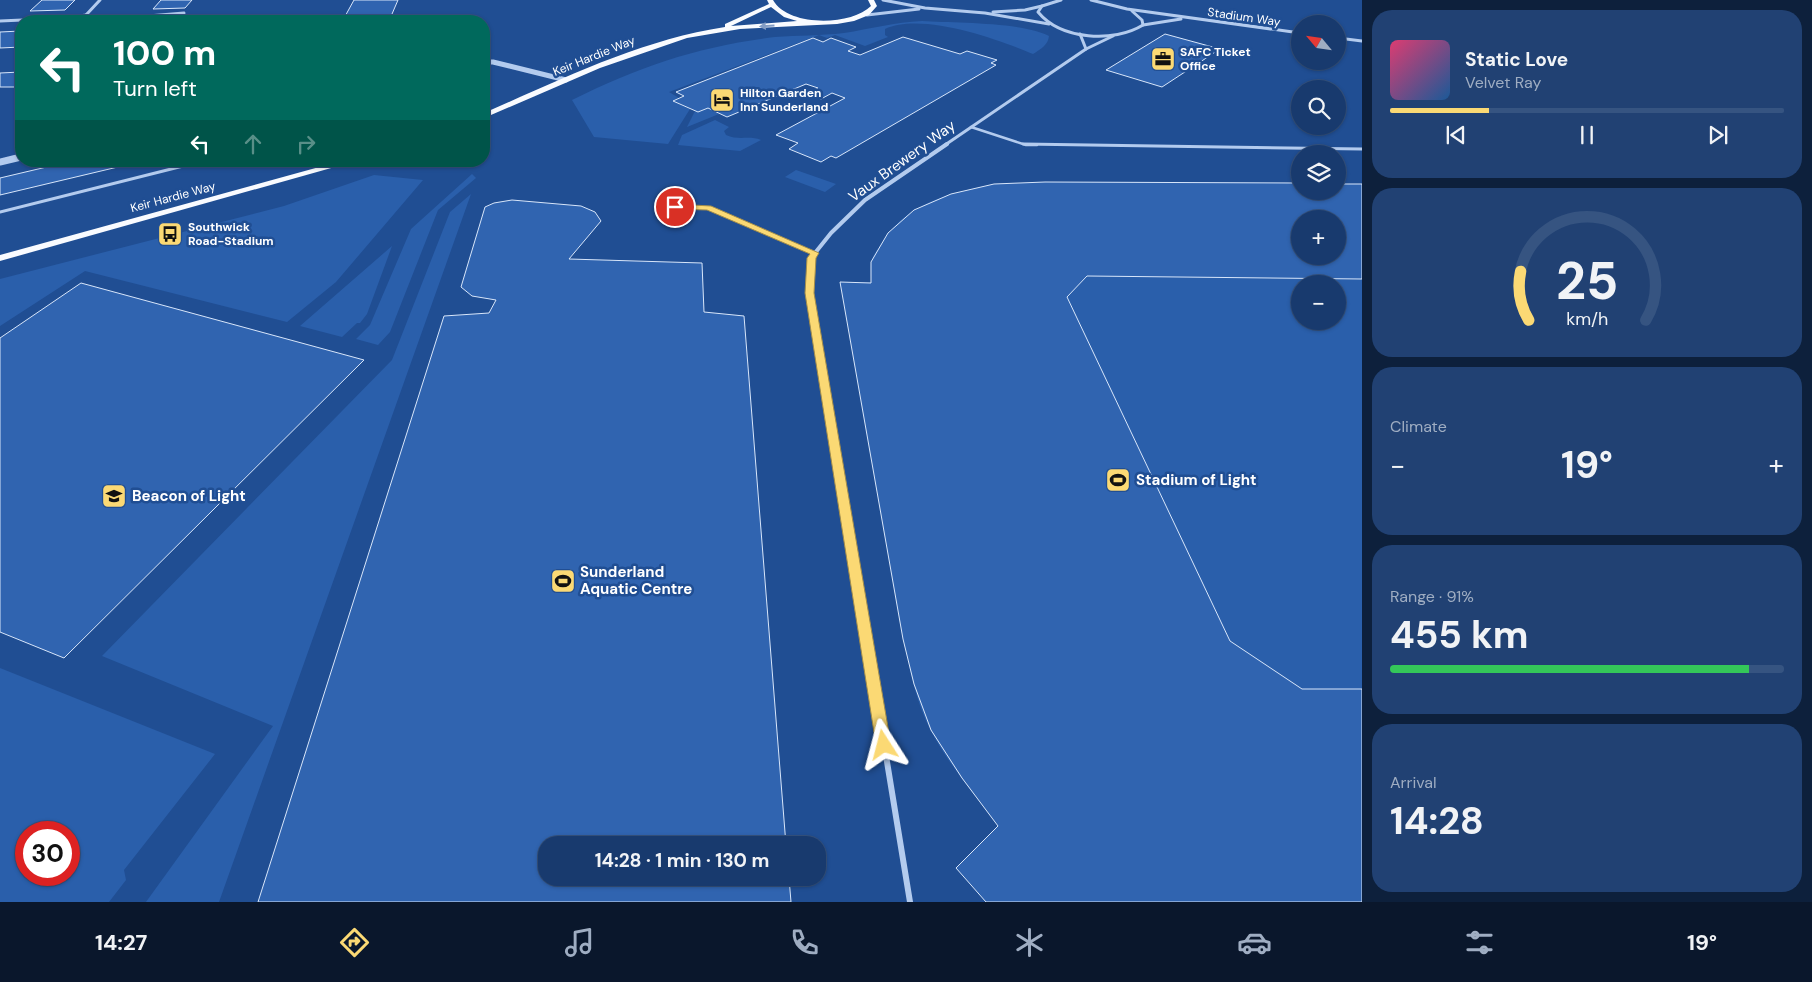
<!DOCTYPE html>
<html lang="en">
<head>
<meta charset="utf-8">
<style>
  body { margin:0; font-family:"DM Sans",sans-serif; background:#214173; color:#f1f3f6; height:100vh; display:flex; flex-direction:column; font-size:19px; white-space:nowrap }
  * { box-sizing:border-box; margin:0 }
  p { font-size:16px; color:#9fadc2 }
  .icon { flex:none; width:28px; height:28px; fill:none; stroke:currentColor; stroke-width:2; stroke-linecap:round; stroke-linejoin:round }
  .map { position:relative; flex:1; overflow:hidden }
  .side { display:flex; flex-direction:column; gap:10px; padding:10px; background:#0d203c; width:450px }
  .side>* { flex:none }
  .guide { position:absolute; left:15px; top:15px; width:475px; height:152px; border-radius:20px; box-shadow:0 1px 4px #0004,0 0 0 1px #365481; background:#00695c; color:#fff; overflow:hidden }
  .needle { width:32px; rotate:299deg }
  .buttons { position:absolute; left:1291px; top:15px; display:grid; gap:10px }
  .buttons a { display:grid; place-items:center; width:55px; height:55px; border-radius:50%; background:#183a6e; box-shadow:0 1px 4px #0004,0 0 0 1px #365481; font-size:25px }
  .speed { position:absolute; left:15px; top:821px; display:flex; gap:10px; font-size:25px; font-weight:700; text-align:center }
  .speed>* { display:grid; place-content:center; width:65px; height:65px; border-radius:50%; background:#183a6e; box-shadow:0 1px 4px #0004,0 0 0 1px #365481; line-height:1 }
  .speed .limit { border:8px solid #d22; background:#fff; color:#111 }
  .pin { position:absolute; display:grid; place-items:center; width:42px; height:42px; color:#fff; margin:-21px; border:2px solid #fff; border-radius:50%; box-shadow:0 1px 5px #0007 }
  .me { position:absolute; width:55px; margin:-28px; rotate:351deg; stroke-linejoin:round; filter:drop-shadow(0 0 4px #0008) }
  .turn { display:flex; align-items:center; gap:18px; height:105px; padding:0 15px; font-size:22px }
  .turn .icon { width:65px; height:65px; stroke-width:2.5 }
  .turn b { display:block; font-size:35px; line-height:42px }
  .lanes { display:flex; align-items:center; height:48px; padding:0 15px; background:#0003; justify-content:center; gap:25px; direction:ltr }
  .lanes .off { opacity:.35 }
  .big { font-size:38px; font-weight:700; line-height:1.1 }
  .side .widget { flex:1; display:flex; flex-direction:column; justify-content:center; gap:8px; min-width:0; padding:0 18px; border-radius:20px; background:#214173 }
  .side .dial { align-items:center; gap:0 }
  .dial svg { height:130px; overflow:visible; fill:none; stroke:#365481; stroke-width:7; stroke-linecap:round; text-anchor:middle }
  .dial text { fill:#f1f3f6; stroke:none }
  .song { display:flex; align-items:center; gap:15px }
  .cover { width:60px; height:60px; border-radius:8px; background:linear-gradient(135deg,hsl(340 70% 55%),hsl(210 70% 35%)) }
  .played { height:5px; border-radius:2px; background:linear-gradient(90deg,#fbd974 25%,#365481 25%) }
  .keys { display:flex; justify-content:space-around; direction:ltr }
  .heat { display:flex; justify-content:space-between; align-items:center; font-size:28px; direction:ltr }
  .charge { height:8px; border-radius:4px; background:linear-gradient(90deg,#34c759 91%,#365481 0) }
  .trip { position:absolute; left:538px; top:836px; width:288px; height:50px; border-radius:20px; background:#183a6e; box-shadow:0 1px 4px #0004,0 0 0 1px #365481; font-weight:700; line-height:50px; text-align:center }
  .tab-bar { display:flex; height:80px; justify-content:space-around; align-items:center; background:#0a172c; color:#9fadc2 }
  .tab-bar .icon { width:35px; height:35px }
  .tab-bar .selected { color:#fbd974 }
  .tab-bar b { font-size:22px; color:#f1f3f6 }
  main { display:flex; flex:1; min-height:0 }
  .map>svg:first-child { display:block }
  .green { fill:#2a5fab; fill-rule:evenodd }
  .building { fill:#3064b0; stroke:#d8e6fa; fill-rule:evenodd }
  .lines { fill:none; stroke-linecap:round; stroke-linejoin:round }
  .service-far1 { stroke:#b3cbee; stroke-width:2.5 }
  .service { stroke:#b3cbee; stroke-width:3 }
  .minor-far3 { stroke:#b3cbee; stroke-width:3 }
  .minor-far2 { stroke:#b3cbee; stroke-width:4 }
  .minor-far1 { stroke:#b3cbee; stroke-width:5 }
  .minor { stroke:#b3cbee; stroke-width:6 }
  .tertiary-far1 { stroke:#b3cbee; stroke-width:5 }
  .tertiary { stroke:#b3cbee; stroke-width:7 }
  .primary { fill:#f9fbff; fill-rule:evenodd }
  .oneway { fill:#829cc4 }
  .route { fill:#fbd974; stroke:#a38d4b }
  .labels { text-anchor:middle; stroke-width:5; stroke-linejoin:round; paint-order:stroke }
  .far-street-label { font-size:12px; fill:#fff; stroke:#204e93 }
  .far-poi-label { font-size:12px; font-weight:bold; fill:#fff; stroke:#204e93; text-anchor:start }
  .street-label { font-size:15px; fill:#fff; stroke:#204e93 }
  .poi-label { font-size:15px; font-weight:bold; fill:#fff; stroke:#204e93; text-anchor:start }
</style>
</head>
<body>
<main>
<div class="map">
<svg width="1362" height="902" viewBox="0 0 1362 902">
  <rect width="100%" height="100%" fill="#204e93"/>
  <g class="green">
    <path d="M922,21C953,23 1024,22 1049,36C1048,45 1041,49 1033,54C997,39 922,12 885,29V35L888,37L865,46L835,35L827,38L819,35L669,92L679,98L673,101L690,109L668,144L594,137L572,100C640,66 700,46 775,37C798,35 821,36 844,33C870,29 895,22 922,21Z"/>
    <path d="M708,108L719,114L687,127L695,111L698,112Z"/>
    <path d="M715,120L729,127L724,131L726,135C739,141 749,135 761,140L740,151L678,145L682,135Z"/>
    <path d="M796,170L836,184L825,192L785,177Z"/>
    <path d="M472,174L476,178L438,210L390,332L378,345L356,339L370,325L411,229Z"/>
    <path d="M374,175L423,180L336,282L287,322L85,271L0,326V279L284,206Z"/>
    <path d="M1045,182L1300,183V191H1338V184H1362V902L956,868L998,826C975,795 949,765 931,731C916,703 910,669 903,639L840,282H871C871,276 870,269 871,263C872,256 878,249 882,243C913,189 990,185 1045,182ZM1300,219H1338V256H1300ZM1300,284H1338V321H1300Z"/>
    <path d="M471,194L219,902H146L273,726L102,656L392,360L450,212Z"/>
    <path d="M392,246L367,314L360,323H357L342,337L300,326Z"/>
    <path d="M0,668L215,754L124,870L126,880L109,902H0ZM69,832V875H26V832Z"/>
  </g>
  <g class="building">
    <path d="M42,0H75L65,10L30,11Z"/>
    <path d="M161,0H192L185,8L153,9Z"/>
    <path d="M354,0H398L389,21H304L343,20Z"/>
    <path d="M21,31V47L0,48V32Z"/>
    <path d="M1165,34L1220,49L1162,87L1106,70Z"/>
    <path d="M903,37L960,54L967,51L997,60L991,63L996,65L836,158L831,156L821,162L789,149L798,143L776,135L845,98L832,93L821,99L807,94L818,88L806,84L727,117L708,108L698,112L673,101L684,96L676,92L813,38L823,42L831,38L856,47L848,51L860,55Z"/>
    <path d="M21,72V87H0V73Z"/>
    <path d="M72,161H143L0,195V178Z"/>
    <path d="M1045,182L1300,183V191H1338V184H1362V279L1087,276L1067,297L1230,641L1302,689H1362V902H986L956,868L998,826L962,778L931,730L914,684L903,639L840,282L871,283V262L888,233L914,210L951,194L994,184ZM1300,219H1338V256H1300Z"/>
    <path d="M512,200L581,206L595,212L601,221L569,259L702,263L704,312L744,316L786,845H546V878H789L791,902H258L444,316L489,313L496,300L472,296L461,287L485,207L494,203Z"/>
    <path d="M81,283L364,360L64,658L0,632V338Z"/>
  </g>
  <g class="lines">
    <path class="service-far1" d="M971,127L1026,145H1037"/>
    <g class="service">
      <path d="M1023,144L1362,149"/>
      <path d="M659,206L708,208L815,253"/>
      <path d="M0,212L203,161"/>
    </g>
    <g class="minor-far3">
      <path d="M883,0L925,8L985,13L1049,24"/>
      <path d="M1061,0L1042,6L1038,12C1061,40 1114,43 1143,25L1142,20L1132,11"/>
      <path d="M1091,0L1127,9L1300,33"/>
      <path d="M993,12L1025,10L1042,6"/>
      <path d="M86,15L123,21"/>
      <path d="M867,15L919,9"/>
      <path d="M0,21L67,18L86,15L100,0"/>
      <path d="M131,21L148,16L184,13"/>
      <path d="M1143,25L1181,19"/>
      <path d="M1080,34L1086,49"/>
      <path d="M1338,38L1362,41"/>
      <path d="M945,145L1086,49L1113,36"/>
    </g>
    <path class="minor-far2" d="M817,334L810,293L811,258L831,233L865,200L947,144"/>
    <path class="minor-far1" d="M817,333L857,580"/>
    <path class="minor" d="M857,579L910,902"/>
    <path class="tertiary-far1" d="M484,62H493L566,80"/>
    <path class="tertiary" d="M0,162L21,157"/>
    <g class="primary">
      <path d="M767,0H773C788,27 851,26 871,6L868,0H874L877,6L869,15L854,21L837,24L740,29L687,38L600,68L484,118V113C562,79 640,40 725,27V24L769,4ZM771,7L784,17L797,21L731,26Z"/>
      <path d="M341,161H356L0,261V255Z"/>
    </g>
  </g>
  <defs><path id="oneway-solid" d="M-6-.8H1V-3.2L6.5 0L1 3.2V.8H-6Z" transform="scale(1.25)"/></defs>
  <use class="oneway" href="#oneway-solid" transform="translate(767 26) rotate(176)"/>
  <path class="route" d="M675,204L711,206L819,253L816,258L814,293L891,745L889,750L884,752L879,750L876,745L805,293L807,258L810,254L707,210L672,209V205Z"/>
  <defs>
    <symbol id="office-square" viewBox="-11 -11 22 22"><rect x="-9" y="-9" width="18" height="18" rx="4" fill="#fbd974" stroke="#204e93"/><path d="M-6-3h4V-5.5h4V-3h4V5H-6ZM-1-4.5V-3h2v-1.5ZM-6 0V1H6V0Z" fill="#111"/></symbol>
    <symbol id="hotel-square" viewBox="-11 -11 22 22"><rect x="-9" y="-9" width="18" height="18" rx="4" fill="#fbd974" stroke="#204e93"/><path d="M-6-4.5h1.5V1H6V5H4.5V3h-9V5H-6ZM-4 0a1.8 1.8 0 1 1 3.6 0ZM.5 0V-2.5h3Q6-2.5 6 0Z" fill="#111"/></symbol>
    <symbol id="bus-square" viewBox="-11 -11 22 22"><rect x="-9" y="-9" width="18" height="18" rx="4" fill="#fbd974" stroke="#204e93"/><path d="M-5-6H5V4H4V6H2V4H-2V6H-4V4H-5ZM-3.5-4V0h7V-4ZM-3.5 1.2v1.5H-2V1.2ZM2 1.2v1.5H3.5V1.2Z" fill="#111"/></symbol>
    <symbol id="stadium-square" viewBox="-11 -11 22 22"><rect x="-9" y="-9" width="18" height="18" rx="4" fill="#fbd974" stroke="#204e93"/><path d="M0-5a6.5 5 0 1 0 0 10a6.5 5 0 1 0 0-10ZM-3.5-1.8h7v3.6h-7Z" fill="#111"/></symbol>
    <symbol id="school-square" viewBox="-11 -11 22 22"><rect x="-9" y="-9" width="18" height="18" rx="4" fill="#fbd974" stroke="#204e93"/><path d="M0-5L7-2L0 1L-7-2ZM-4 1L0 2.5L4 1V4Q0 6-4 4Z" fill="#111"/></symbol>
  </defs>
  <g fill-rule="evenodd">
    <use href="#office-square" x="1149" y="45" width="28" height="28"/>
    <use href="#hotel-square" x="708" y="86" width="28" height="28"/>
    <use href="#bus-square" x="156" y="220" width="28" height="28"/>
    <use href="#stadium-square" x="1104" y="466" width="28" height="28"/>
    <use href="#school-square" x="100" y="482" width="28" height="28"/>
    <use href="#stadium-square" x="549" y="567" width="28" height="28"/>
  </g>
  <g class="labels">
    <g class="far-street-label">
      <text transform="translate(1244 17) rotate(8)" y="4">Stadium Way</text>
      <text transform="translate(594 56) rotate(-22)" y="4">Keir Hardie Way</text>
      <text transform="translate(173 197) rotate(-15)" y="4">Keir Hardie Way</text>
    </g>
    <g class="far-poi-label">
      <text x="1180" y="56">SAFC Ticket<tspan x="1180" dy="14">Office</tspan></text>
      <text x="740" y="97">Hilton Garden<tspan x="740" dy="14">Inn Sunderland</tspan></text>
      <text x="188" y="231">Southwick<tspan x="188" dy="14">Road-Stadium</tspan></text>
    </g>
    <g class="street-label">
      <text transform="translate(902 161) rotate(-36)" y="5">Vaux Brewery Way</text>
    </g>
    <g class="poi-label">
      <text x="1136" y="485">Stadium of Light</text>
      <text x="132" y="501">Beacon of Light</text>
      <text x="580" y="577">Sunderland<tspan x="580" dy="17">Aquatic Centre</tspan></text>
    </g>
  </g>
</svg>
<div class="buttons">
<a><svg class="needle" viewBox="-14 -14 28 28"><path d="M0-13l5 13h-10z" fill="#e53935"/><path d="M0 13l5-13h-10z" fill="#9fadc2"/></svg></a>
<a><svg class="icon" aria-label="search" viewBox="0 0 24 24"><circle cx="10" cy="10" r="6"/><path d="M15 15l6 6"/></svg></a>
<a><svg class="icon" aria-label="layers" viewBox="0 0 24 24"><path d="M12 4l9 5-9 5-9-5zM3 14l9 5 9-5"/></svg></a>
<a>+</a>
<a>−</a>
</div>
<div class="speed"><div class="limit">30</div></div>
<div class="pin" style="left:675px;top:207px;background:#d93025"><svg class="icon" aria-label="arrive" viewBox="0 0 24 24"><path d="M6 21V4h12l-3 4 3 4H6"/></svg></div>
<svg class="me" style="left:884px;top:745px" viewBox="-20 -20 40 40"><path d="M0-17L14 15 0 8-14 15z" fill="#fbd974" stroke="#fff" stroke-width="4"/></svg>
<div class="trip">14:28 · 1 min · 130 m</div>
<div class="guide">
<div class="turn"><svg class="icon" aria-label="left" viewBox="0 0 24 24"><path d="M17 20v-9H6M10 6l-5 5 5 5"/></svg><div><b>100 m</b>Turn left</div></div>
<div class="lanes"><svg class="icon" aria-label="left" viewBox="0 0 24 24"><path d="M17 20v-9H6M10 6l-5 5 5 5"/></svg><svg class="icon off" aria-label="ahead" viewBox="0 0 24 24"><path d="M12 20V5M6 11l6-6 6 6"/></svg><svg class="icon off" aria-label="right" viewBox="0 0 24 24"><path d="M7 20v-9h11M14 6l5 5-5 5"/></svg></div>
</div>
</div>
<section class="side">
<div class="widget">
<div class="song"><i class="cover"></i><div><b>Static Love</b><p>Velvet Ray</p></div></div>
<div class="played"></div>
<div class="keys"><svg class="icon" aria-label="previous" viewBox="0 0 24 24"><path d="M18 5L8 12l10 7zM5 5v14"/></svg><svg class="icon" aria-label="pause" viewBox="0 0 24 24"><path d="M8 5v14M16 5v14"/></svg><svg class="icon" aria-label="next" viewBox="0 0 24 24"><path d="M6 5l10 7-10 7zM19 5v14"/></svg></div>
</div>
<div class="widget dial"><svg viewBox="0 0 100 80">
<path d="M14 69A42 42 0 1 1 86 69"/>
<path d="M14 69A42 42 0 0 1 9 39" stroke="#fbd974"/>
<text x="50" y="56" font-size="32" font-weight="700">25</text>
<text x="50" y="72" font-size="11">km/h</text>
</svg></div>
<div class="widget"><p>Climate</p>
<div class="heat"><a>−</a><b class="big">19°</b><a>+</a></div>
</div>
<div class="widget"><p>Range · 91%</p><b class="big">455 km</b><div class="charge"></div></div>
<div class="widget"><p>Arrival</p><b class="big">14:28</b></div>
</section>
</main>
<nav class="tab-bar">
<b>14:27</b>
<svg class="icon selected" aria-label="directions" viewBox="0 0 24 24"><path d="M12 3l9 9-9 9-9-9zM9 14v-3h6M13 9l2 2-2 2"/></svg>
<svg class="icon" aria-label="music" viewBox="0 0 24 24"><path d="M9 18V5l10-2v13"/><circle cx="6" cy="18" r="3"/><circle cx="16" cy="16" r="3"/></svg>
<svg class="icon" aria-label="phone" viewBox="0 0 24 24"><path d="M5 4h4l2 5-3 2q2 4 5 5l2-3 5 2v4C11 20 4 13 5 4z"/></svg>
<svg class="icon" aria-label="climate" viewBox="0 0 24 24"><path d="M12 3v18M4 7l16 10M4 17L20 7"/></svg>
<svg class="icon" aria-label="car" viewBox="0 0 24 24"><path d="M5 17H2v-5l4-1 3-4h7l3 4 3 1v5h-3M9 17h6M6 11h13"/><circle cx="7" cy="17" r="2"/><circle cx="17" cy="17" r="2"/></svg>
<svg class="icon" aria-label="filters" viewBox="0 0 24 24"><path d="M4 7h16M4 17h16"/><circle cx="9" cy="7" r="2"/><circle cx="15" cy="17" r="2"/></svg>
<b>19°</b>
</nav>
</body>
</html>
